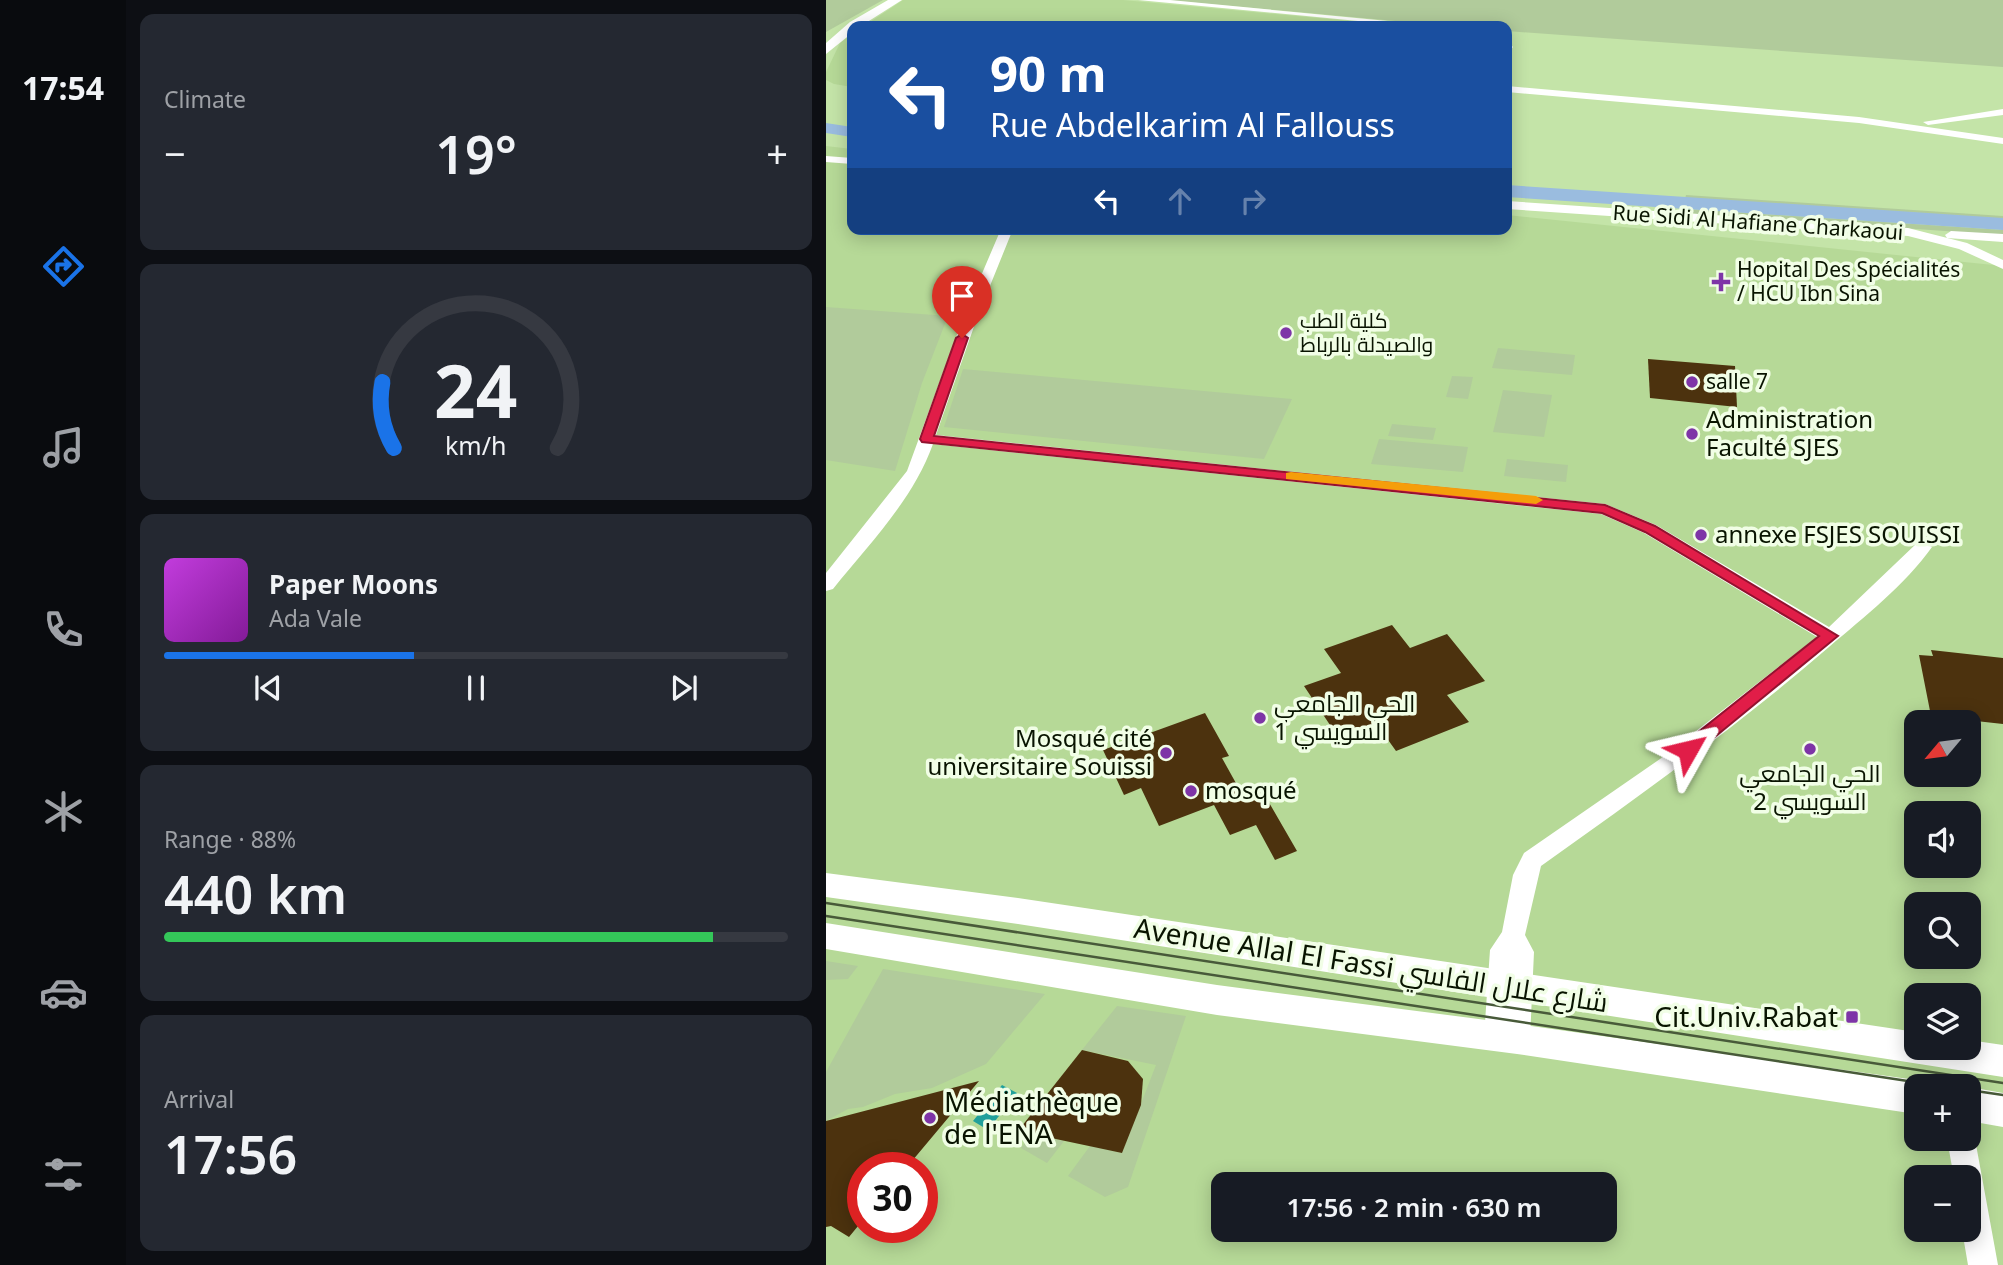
<!DOCTYPE html>
<html lang="en">
<head>
<meta charset="utf-8">
<style>
  body { margin:0; font-family:"Noto Sans",Cairo,sans-serif; background:#242831; color:#f1f3f6; height:100vh; display:flex; flex-direction:column; font-size:26px; white-space:nowrap }
  * { box-sizing:border-box; margin:0 }
  p { font-size:23px; color:#9ea1a6 }
  .icon { flex:none; width:38px; height:38px; fill:none; stroke:currentColor; stroke-width:2; stroke-linecap:round; stroke-linejoin:round }
  .map { position:relative; flex:1; overflow:hidden }
  .panel { display:flex; flex-direction:column; gap:14px; padding:14px; background:#0d0f14; width:700px }
  .panel>* { flex:none }
  .banner { position:absolute; left:21px; top:21px; width:665px; height:214px; border-radius:14px; box-shadow:0 4px 18px #0003; background:#1a4fa0; color:#fff; overflow:hidden }
  .needle { width:46px; rotate:241deg }
  .buttons { position:absolute; left:1078px; top:710px; display:grid; gap:14px }
  .buttons a { display:grid; place-items:center; width:77px; height:77px; border-radius:14px; background:#171b24; box-shadow:0 4px 18px #0003; font-size:35px }
  .speed { position:absolute; left:21px; top:1152px; display:flex; gap:14px; font-size:35px; font-weight:700; text-align:center }
  .speed>* { display:grid; place-content:center; width:91px; height:91px; border-radius:50%; background:#171b24; box-shadow:0 4px 18px #0003; line-height:1 }
  .speed .limit { border:10px solid #d22; background:#fff; color:#111 }
  .pin { position:absolute; display:grid; place-items:center; width:60px; height:60px; color:#fff; margin:-72px -30px; border-radius:50% 50% 50% 0; rotate:-45deg; box-shadow:0 0 7px #0007 }
  .pin .icon { rotate:45deg }
  .me { position:absolute; width:77px; margin:-38px; rotate:53deg; stroke-linejoin:round; filter:drop-shadow(0 0 5px #0008) }
  .turn { display:flex; align-items:center; gap:24px; height:147px; padding:0 28px; font-size:32px }
  .turn .icon { width:91px; height:91px; stroke-width:2.5 }
  .turn b { display:block; font-size:49px; line-height:60px }
  .lanes { display:flex; align-items:center; height:66px; padding:0 28px; background:#0003; justify-content:center; gap:35px; direction:ltr }
  .lanes .off { opacity:.35 }
  .big { font-size:52px; font-weight:600; line-height:1.1 }
  .panel .tile { flex:1; display:flex; flex-direction:column; justify-content:center; gap:10px; min-width:0; padding:0 24px; border-radius:14px; background:#242831 }
  .panel .dial { align-items:center; gap:0 }
  .dial svg { height:182px; overflow:visible; fill:none; stroke:#363941; stroke-width:7; stroke-linecap:round; text-anchor:middle }
  .dial text { fill:#f1f3f6; stroke:none }
  .song { display:flex; align-items:center; gap:21px }
  .cover { width:84px; height:84px; border-radius:10px; background:linear-gradient(135deg,hsl(290 70% 55%),hsl(290 70% 35%)) }
  .played { height:7px; border-radius:4px; background:linear-gradient(90deg,#1a73e8 40%,#363941 40%) }
  .keys { display:flex; justify-content:space-around; direction:ltr }
  .heat { display:flex; justify-content:space-between; align-items:center; font-size:38px; direction:ltr }
  .charge { height:10px; border-radius:5px; background:linear-gradient(90deg,#34c759 88%,#363941 0) }
  .trip { position:absolute; left:385px; top:1172px; width:406px; height:70px; border-radius:14px; background:#171b24; box-shadow:0 4px 18px #0003; font-weight:600; line-height:70px; text-align:center }
  main { display:flex; flex:1; min-height:0 }
  .dock { display:flex; flex-direction:column; width:126px; justify-content:space-around; align-items:center; background:#090b0e; color:#9ea1a6 }
  .dock .icon { width:49px; height:49px }
  .dock .on { color:#1a73e8 }
  .dock b { font-size:32px; color:#f1f3f6 }
  .map>svg:first-child { display:block }
  .built { fill:#b6d997; fill-rule:evenodd }
  .green { fill:#b1cb9b }
  .water { fill:#21a09b }
  .building { fill:#4c320e }
  .lines { fill:none; stroke-linecap:round; stroke-linejoin:round }
  .minor { fill:#fff; fill-rule:evenodd }
  .tertiary { fill:#fff; fill-rule:evenodd }
  .secondary { fill:#fff; fill-rule:evenodd }
  .primary { fill:#9abcdf; fill-rule:evenodd }
  .tram { stroke:#485a39; stroke-width:2.5 }
  .route { fill:#e11d48; stroke:#92132f; stroke-width:2 }
  .slow { fill:#f59e0b }
  .poi-dot { fill:#7e35a7; stroke:#f1fee6; stroke-width:2.5 }
  .labels { text-anchor:middle; stroke-width:7; stroke-linejoin:round; paint-order:stroke }
  .far-street-label { font-size:21px; fill:#091401; stroke:#f1fee6 }
  .far-poi-label { font-size:21px; fill:#091401; stroke:#f1fee6; text-anchor:start }
  .poi-label { font-size:24px; fill:#091401; stroke:#f1fee6; text-anchor:start }
  .near-street-label { font-size:28px; fill:#091401; stroke:#f1fee6 }
  .near-poi-label { font-size:28px; fill:#091401; stroke:#f1fee6; text-anchor:end }
</style>
</head>
<body>
<main>
<nav class="dock">
<b>17:54</b>
<svg class="icon on" aria-label="directions" viewBox="0 0 24 24"><path d="M12 3l9 9-9 9-9-9zM9 14v-3h6M13 9l2 2-2 2"/></svg>
<svg class="icon" aria-label="music" viewBox="0 0 24 24"><path d="M9 18V5l10-2v13"/><circle cx="6" cy="18" r="3"/><circle cx="16" cy="16" r="3"/></svg>
<svg class="icon" aria-label="phone" viewBox="0 0 24 24"><path d="M5 4h4l2 5-3 2q2 4 5 5l2-3 5 2v4C11 20 4 13 5 4z"/></svg>
<svg class="icon" aria-label="climate" viewBox="0 0 24 24"><path d="M12 3v18M4 7l16 10M4 17L20 7"/></svg>
<svg class="icon" aria-label="car" viewBox="0 0 24 24"><path d="M5 17H2v-5l4-1 3-4h7l3 4 3 1v5h-3M9 17h6M6 11h13"/><circle cx="7" cy="17" r="2"/><circle cx="17" cy="17" r="2"/></svg>
<svg class="icon" aria-label="filters" viewBox="0 0 24 24"><path d="M4 7h16M4 17h16"/><circle cx="9" cy="7" r="2"/><circle cx="15" cy="17" r="2"/></svg>
</nav>
<section class="panel">
<div class="tile"><p>Climate</p>
<div class="heat"><a>−</a><b class="big">19°</b><a>+</a></div>
</div>
<div class="tile dial"><svg viewBox="0 0 100 80">
<path d="M14 69A42 42 0 1 1 86 69"/>
<path d="M14 69A42 42 0 0 1 9 40" stroke="#1a73e8"/>
<text x="50" y="56" font-size="32" font-weight="700">24</text>
<text x="50" y="72" font-size="11">km/h</text>
</svg></div>
<div class="tile">
<div class="song"><i class="cover"></i><div><b>Paper Moons</b><p>Ada Vale</p></div></div>
<div class="played"></div>
<div class="keys"><svg class="icon" aria-label="previous" viewBox="0 0 24 24"><path d="M18 5L8 12l10 7zM5 5v14"/></svg><svg class="icon" aria-label="pause" viewBox="0 0 24 24"><path d="M8 5v14M16 5v14"/></svg><svg class="icon" aria-label="next" viewBox="0 0 24 24"><path d="M6 5l10 7-10 7zM19 5v14"/></svg></div>
</div>
<div class="tile"><p>Range · 88%</p><b class="big">440 km</b><div class="charge"></div></div>
<div class="tile"><p>Arrival</p><b class="big">17:56</b></div>
</section>
<div class="map">
<svg width="1177" height="1265" viewBox="0 0 1177 1265">
  <rect width="100%" height="100%" fill="#c4e4a8"/>
  <g class="built">
    <path d="M77,0H297L580,26H38Z"/>
    <path d="M26,34V87L8,84L0,80V72L14,43Z"/>
    <path d="M0,146L26,149V229H681V215L1177,266V1265H0ZM1090,723H1143V775H1090ZM1090,814H1143V866H1090ZM1090,905H1143V957H1090ZM1090,996H1143V1048H1090ZM1090,1087H1143V1139H1090ZM37,1167H96V1227H37ZM1090,1178H1143V1230H1090ZM397,1185H779V1230H397Z"/>
  </g>
  <g class="green">
    <path d="M0,0H57L0,32Z"/>
    <path d="M339,0H1177V67L681,31V26H624Z"/>
    <path d="M860,195L1177,216V220L859,199Z"/>
    <path d="M860,209L1177,230V235L860,213Z"/>
    <path d="M0,307L122,316L96,383L69,471L0,460Z"/>
    <path d="M672,348L749,355L746,375L666,368Z"/>
    <path d="M137,369L466,399L438,459L118,427Z"/>
    <path d="M626,376L647,377L642,399L620,397Z"/>
    <path d="M677,390L726,395L718,437L667,432Z"/>
    <path d="M566,424L610,428L607,440L562,436Z"/>
    <path d="M553,439L642,447L637,472L545,464Z"/>
    <path d="M681,459L742,465L740,482L678,476Z"/>
    <path d="M0,961L32,966L22,979L0,980Z"/>
    <path d="M57,969L219,994L160,1064L106,1088L69,1094L37,1107L22,1109L0,1121V1072Z"/>
    <path d="M291,1006L360,1016L302,1187L279,1197L242,1176L264,1146L296,1153L330,1065L256,1050Z"/>
    <path d="M206,1134L238,1141L221,1163L195,1148Z"/>
  </g>
  <path class="water" d="M176,1085L191,1093L162,1130L147,1121Z"/>
  <g class="building">
    <path d="M822,359L909,366L911,407L824,398Z"/>
    <path d="M566,625L584,648L621,634L659,681L621,695L643,722L570,751L550,723L512,737L478,686L515,673L498,649Z"/>
    <path d="M1105,650L1177,658V724L1105,716L1093,655L1107,656Z"/>
    <path d="M379,713L403,756L396,758L416,794L434,787L471,851L449,860L430,825L404,835L388,805L333,826L315,788L298,795L277,750Z"/>
    <path d="M256,1050L302,1061L317,1079L315,1105L296,1153L192,1131Z"/>
    <path d="M153,1081L81,1167H37V1220L23,1237L5,1226L0,1227V1121Z"/>
  </g>
  <g class="lines">
    <g class="minor">
      <path d="M312,0H344L614,26H584Z"/>
      <path d="M681,40L687,47L681,55Z"/>
      <path d="M681,86L1033,117L1177,138V144L1033,123L681,92Z"/>
      <path d="M1177,109V115L1102,125L1097,122Z"/>
      <path d="M0,156L26,158V164L0,162Z"/>
      <path d="M681,201L1082,228L1141,243L1177,260V269L1133,249L1082,236L681,209Z"/>
      <path d="M175,229H187L151,318L110,435L779,504L830,525L1003,627L1091,543L1097,542L1106,547C1079,585 1038,617 1003,647C912,726 813,796 715,866L699,935L708,952L704,1039L700,1048L691,1051L681,1045L671,1049L662,1046L658,1037L664,950L676,932L687,875L698,853L834,759L991,637L818,533L775,514L107,444C87,500 43,544 7,589L0,591V573L81,471L137,318Z"/>
      <path d="M1125,231L1177,234V242L1121,238L1119,235Z"/>
      <path d="M1143,1128L1149,1139L1172,1265H1142L1136,1230H1143V1178H1128L1121,1139H1143Z"/>
    </g>
    <g class="tertiary">
      <path d="M0,873L192,898L1090,1032V1048H1143V1040L1177,1045V1077L192,924L0,897Z"/>
      <path d="M0,923L391,985L691,1024L1090,1080L1103,1087H1090V1114L691,1054L391,1015L0,949Z"/>
      <path d="M1143,1087L1177,1093V1127L1143,1121Z"/>
    </g>
    <path class="secondary" d="M62,0H76L35,26H26V33L0,54V43L24,22Z"/>
    <g class="primary">
      <path d="M0,123L26,127V137L0,133Z"/>
      <path d="M681,185L1177,218V230L681,197Z"/>
    </g>
    <g class="tram">
      <path d="M0,903L1177,1083"/>
      <path d="M0,916L1121,1087"/>
      <path d="M1143,1090L1177,1095"/>
    </g>
  </g>
  <path class="route" d="M136,334L142,338L108,436L779,505L829,526L1012,636L868,754H856L853,750L856,745L993,636L819,532L776,513L96,442L94,439L130,338Z"/>
  <path class="slow" d="M465,472L710,496L717,500L710,504L460,479V473Z"/>
  <g class="poi-dot">
    <path d="M891.5 271.5h7v7h7v7h-7v7h-7v-7h-7v-7h7z"/>
    <circle cx="460" cy="333" r="7"/>
    <circle cx="866" cy="382" r="7"/>
    <circle cx="866" cy="434" r="7"/>
    <circle cx="875" cy="535" r="7"/>
    <circle cx="434" cy="718" r="7"/>
    <circle cx="984" cy="749" r="7"/>
    <circle cx="340" cy="753" r="7"/>
    <circle cx="365" cy="791" r="7"/>
    <rect x="1019" y="1010" width="14" height="14" rx="3.5"/>
    <circle cx="104" cy="1118" r="7"/>
  </g>
  <g class="labels">
    <g class="far-street-label">
      <text transform="translate(932 223) rotate(4)" y="7">Rue Sidi Al Hafiane Charkaoui</text>
    </g>
    <g class="far-poi-label">
      <text x="911" y="277">Hopital Des Spécialités<tspan x="911" dy="24">/ HCU Ibn Sina</tspan></text>
      <text x="474" y="328">كلية الطب<tspan x="474" dy="24">والصيدلة بالرباط</tspan></text>
      <text x="880" y="389">salle 7</text>
    </g>
    <g class="poi-label">
      <text x="880" y="428">Administration<tspan x="880" dy="28">Faculté SJES</tspan></text>
      <text x="889" y="543">annexe FSJES SOUISSI</text>
      <text x="448" y="712">الحي الجامعي<tspan x="448" dy="28">السويسي 1</tspan></text>
      <text x="326" y="747" text-anchor="end">Mosqué cité<tspan x="326" dy="28">universitaire Souissi</tspan></text>
      <text x="984" y="782" text-anchor="middle">الحي الجامعي<tspan x="984" dy="28">السويسي 2</tspan></text>
      <text x="379" y="799">mosqué</text>
    </g>
    <g class="near-street-label">
      <text transform="translate(545 965) rotate(9)" y="10">Avenue Allal El Fassi شارع علال الفاسي</text>
    </g>
    <g class="near-poi-label">
      <text x="1012" y="1027">Cit.Univ.Rabat</text>
      <text x="118" y="1112" text-anchor="start">Médiathèque<tspan x="118" dy="32">de l'ENA</tspan></text>
    </g>
  </g>
</svg>
<div class="buttons">
<a><svg class="needle" viewBox="-14 -14 28 28"><path d="M0-13l5 13h-10z" fill="#e53935"/><path d="M0 13l5-13h-10z" fill="#9ea1a6"/></svg></a>
<a><svg class="icon" aria-label="sound" viewBox="0 0 24 24"><path d="M4 9h4l5-4v14l-5-4H4zM17 9q2 3 0 6"/></svg></a>
<a><svg class="icon" aria-label="search" viewBox="0 0 24 24"><circle cx="10" cy="10" r="6"/><path d="M15 15l6 6"/></svg></a>
<a><svg class="icon" aria-label="layers" viewBox="0 0 24 24"><path d="M12 4l9 5-9 5-9-5zM3 14l9 5 9-5"/></svg></a>
<a>+</a>
<a>−</a>
</div>
<div class="speed"><div class="limit">30</div></div>
<div class="pin" style="left:136px;top:338px;background:#d93025"><svg class="icon" aria-label="arrive" viewBox="0 0 24 24"><path d="M6 21V4h12l-3 4 3 4H6"/></svg></div>
<svg class="me" style="left:862px;top:750px" viewBox="-20 -20 40 40"><path d="M0-17L14 15 0 8-14 15z" fill="#e11d48" stroke="#fff" stroke-width="4"/></svg>
<div class="trip">17:56 · 2 min · 630 m</div>
<div class="banner">
<div class="turn"><svg class="icon" aria-label="left" viewBox="0 0 24 24"><path d="M17 20v-9H6M10 6l-5 5 5 5"/></svg><div><b>90 m</b>Rue Abdelkarim Al Fallouss</div></div>
<div class="lanes"><svg class="icon" aria-label="left" viewBox="0 0 24 24"><path d="M17 20v-9H6M10 6l-5 5 5 5"/></svg><svg class="icon off" aria-label="ahead" viewBox="0 0 24 24"><path d="M12 20V5M6 11l6-6 6 6"/></svg><svg class="icon off" aria-label="right" viewBox="0 0 24 24"><path d="M7 20v-9h11M14 6l5 5-5 5"/></svg></div>
</div>
</div>
</main>
</body>
</html>
